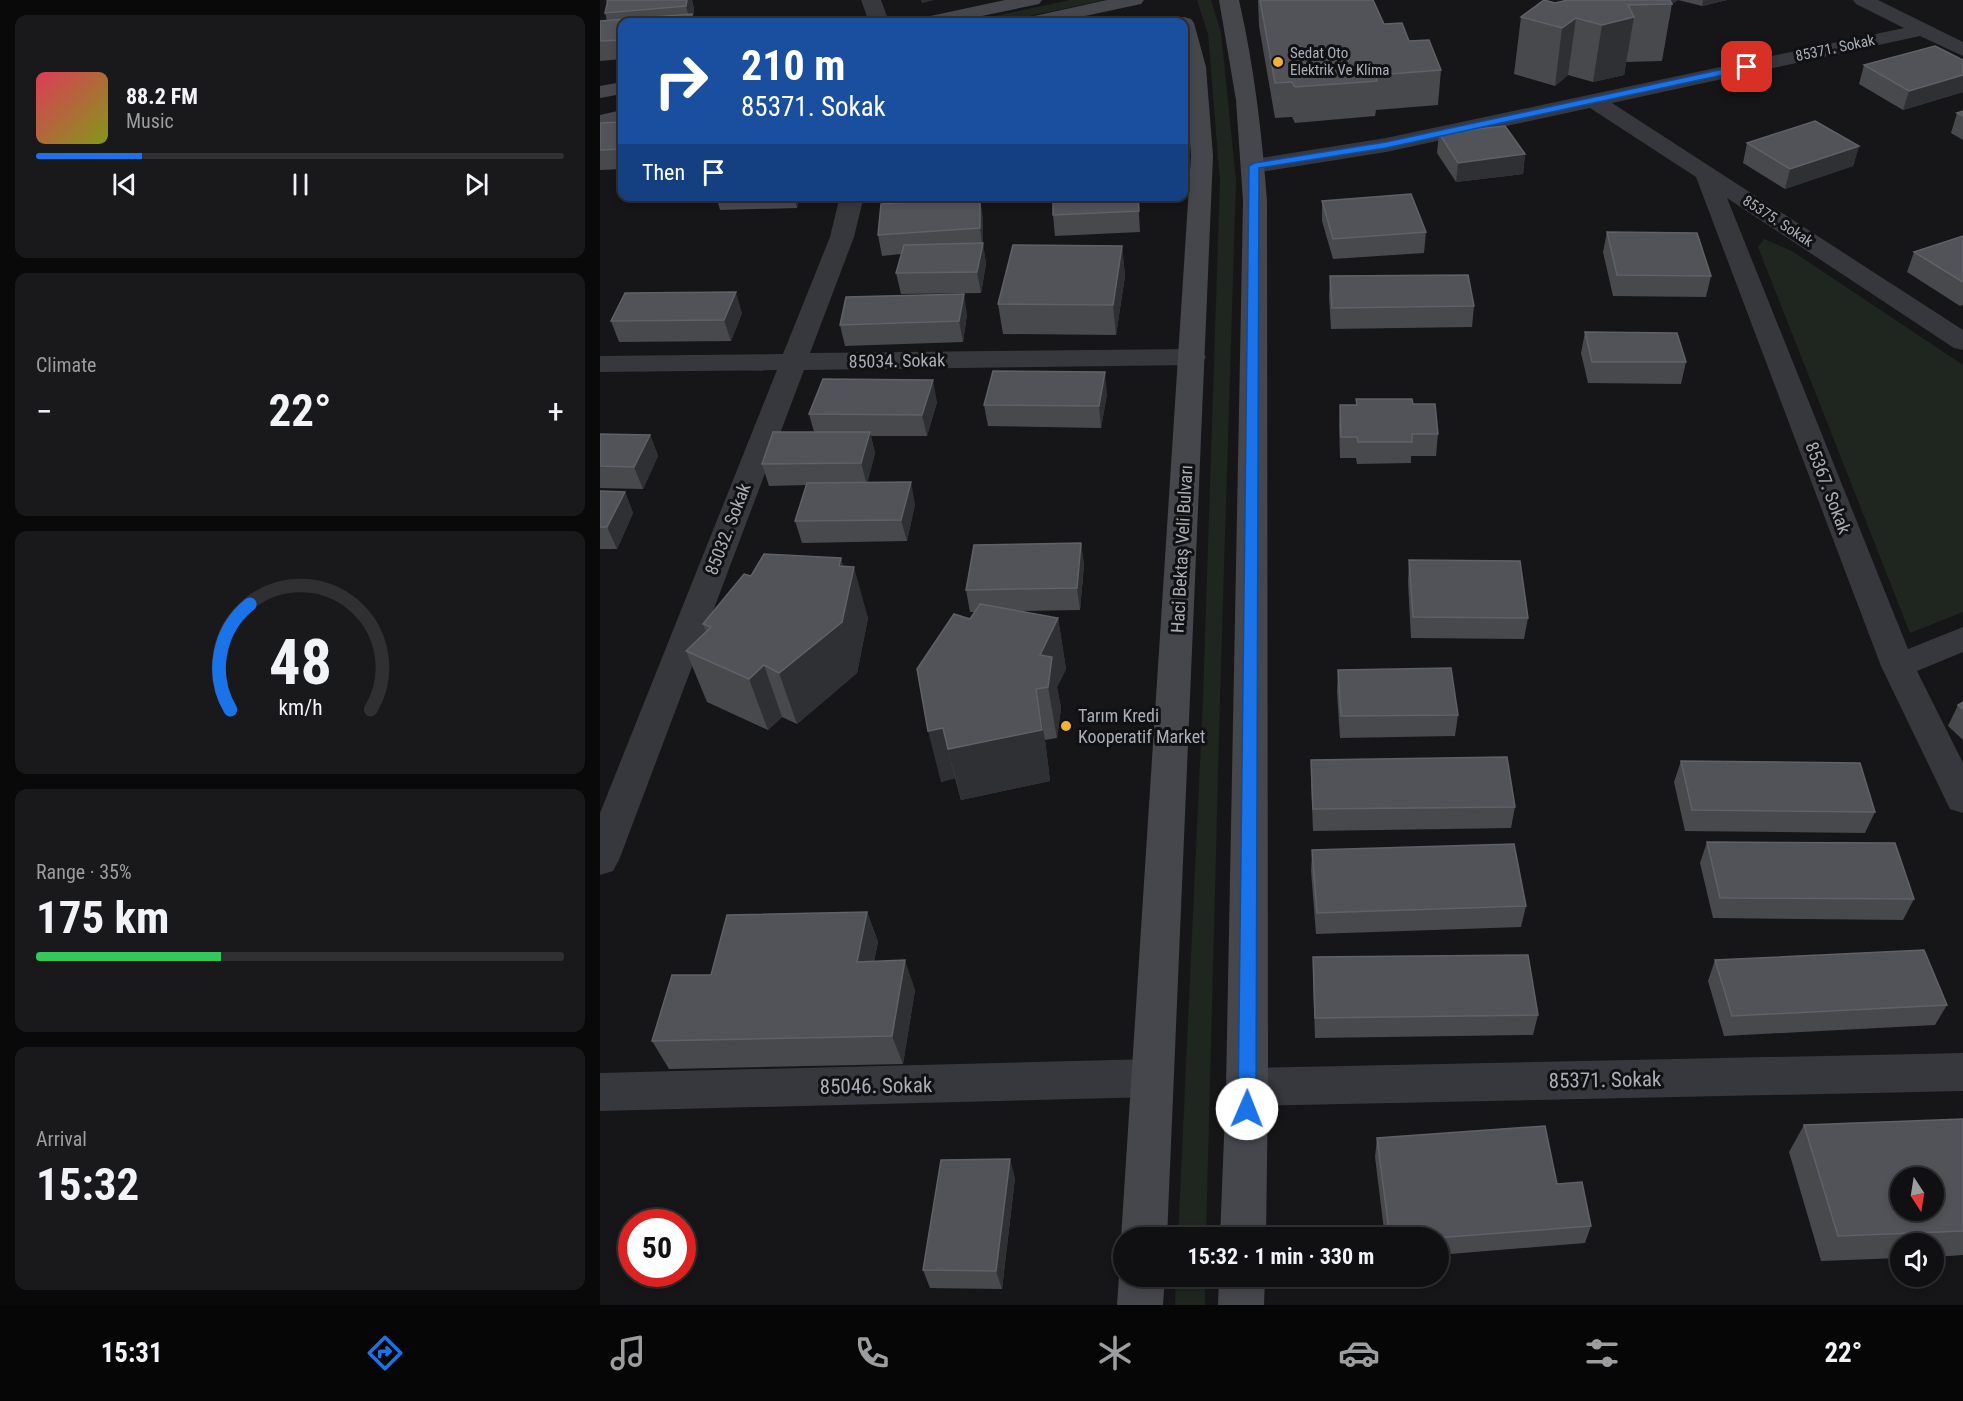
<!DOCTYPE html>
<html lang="en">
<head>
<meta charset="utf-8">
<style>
  body { margin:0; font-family:"Roboto Condensed",sans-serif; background:#19191b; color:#f1f3f6; height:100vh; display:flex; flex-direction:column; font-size:22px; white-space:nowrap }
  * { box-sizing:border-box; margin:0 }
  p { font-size:20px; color:#9c9d9f }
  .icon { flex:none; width:33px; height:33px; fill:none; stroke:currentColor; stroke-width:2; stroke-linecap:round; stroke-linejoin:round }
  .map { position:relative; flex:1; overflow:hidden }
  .drawer { display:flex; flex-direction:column; gap:15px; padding:15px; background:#09090a; width:600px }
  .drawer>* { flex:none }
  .top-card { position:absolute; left:18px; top:18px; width:570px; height:183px; border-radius:12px; box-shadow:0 3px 9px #0003,0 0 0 2px #303032; background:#1a4fa0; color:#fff; overflow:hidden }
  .needle { width:39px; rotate:168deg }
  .buttons { position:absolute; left:1290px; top:1167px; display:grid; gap:12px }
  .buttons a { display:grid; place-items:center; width:54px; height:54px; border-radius:50%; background:#101012; box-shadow:0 3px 9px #0003,0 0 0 2px #303032; font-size:30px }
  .speed { position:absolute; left:18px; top:1209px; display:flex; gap:12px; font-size:30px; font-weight:700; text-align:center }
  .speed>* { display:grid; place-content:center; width:78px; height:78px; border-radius:50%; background:#101012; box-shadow:0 3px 9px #0003,0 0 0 2px #303032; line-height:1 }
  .speed .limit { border:9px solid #d22; background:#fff; color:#111 }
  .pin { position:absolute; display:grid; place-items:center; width:51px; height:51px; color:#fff; margin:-26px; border-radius:12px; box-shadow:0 3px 9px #0006 }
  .me { position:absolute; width:66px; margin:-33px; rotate:1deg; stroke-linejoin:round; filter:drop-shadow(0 0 4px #0008) }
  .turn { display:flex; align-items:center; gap:21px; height:126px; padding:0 24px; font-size:27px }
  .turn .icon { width:78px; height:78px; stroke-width:2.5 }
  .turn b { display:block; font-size:42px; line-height:51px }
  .then { display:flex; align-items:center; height:57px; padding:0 24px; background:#0003; gap:12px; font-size:22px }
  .big { font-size:45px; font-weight:700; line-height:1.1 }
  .drawer .tile { flex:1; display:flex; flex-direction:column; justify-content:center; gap:9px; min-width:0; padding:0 21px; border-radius:12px; background:#19191b }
  .drawer .dial { align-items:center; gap:0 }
  .dial svg { height:156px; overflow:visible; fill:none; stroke:#303032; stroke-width:7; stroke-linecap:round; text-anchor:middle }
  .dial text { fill:#f1f3f6; stroke:none }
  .song { display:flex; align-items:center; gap:18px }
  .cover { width:72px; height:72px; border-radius:9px; background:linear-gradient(135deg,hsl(350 70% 55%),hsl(70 70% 35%)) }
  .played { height:6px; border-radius:3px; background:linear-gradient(90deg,#1a73e8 20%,#303032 20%) }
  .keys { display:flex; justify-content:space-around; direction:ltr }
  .heat { display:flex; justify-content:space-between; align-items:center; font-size:33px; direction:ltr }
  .charge { height:9px; border-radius:4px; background:linear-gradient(90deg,#34c759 35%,#303032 0) }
  .trip { position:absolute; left:513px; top:1227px; width:336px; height:60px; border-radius:30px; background:#101012; box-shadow:0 3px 9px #0003,0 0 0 2px #303032; font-weight:700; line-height:60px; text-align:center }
  .menu { display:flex; height:96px; justify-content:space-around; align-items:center; background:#060607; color:#9c9d9f }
  .menu .icon { width:42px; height:42px }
  .menu .active { color:#1a73e8 }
  .menu b { font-size:27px; color:#f1f3f6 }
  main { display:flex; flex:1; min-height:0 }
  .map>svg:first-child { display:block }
  .green { fill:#1e261f }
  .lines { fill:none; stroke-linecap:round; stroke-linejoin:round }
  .street { fill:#37383d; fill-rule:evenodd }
  .secondary { fill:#45474d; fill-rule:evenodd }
  .wall { fill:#47494d }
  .shaded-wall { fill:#2f3033 }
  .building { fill:#525359; stroke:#5f6168; stroke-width:1.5; fill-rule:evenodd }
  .route { fill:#1a73e8; stroke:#114b97; stroke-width:1.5 }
  .poi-dot { fill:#f2b134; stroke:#111113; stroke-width:2 }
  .labels { text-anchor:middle; stroke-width:6; stroke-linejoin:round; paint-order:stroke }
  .far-street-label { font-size:15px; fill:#a8adb8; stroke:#111113 }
  .far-poi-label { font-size:15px; fill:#a8adb8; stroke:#111113; text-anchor:start }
  .street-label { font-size:18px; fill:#a8adb8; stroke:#111113 }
  .poi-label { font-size:18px; fill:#a8adb8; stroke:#111113; text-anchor:start }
  .near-street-label { font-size:21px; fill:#a8adb8; stroke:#111113 }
</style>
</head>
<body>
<main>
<section class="drawer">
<div class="tile">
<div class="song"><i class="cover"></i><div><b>88.2 FM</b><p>Music</p></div></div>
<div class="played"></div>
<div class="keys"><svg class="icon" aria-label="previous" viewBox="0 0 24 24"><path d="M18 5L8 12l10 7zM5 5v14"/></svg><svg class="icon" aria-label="pause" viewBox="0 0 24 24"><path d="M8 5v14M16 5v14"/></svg><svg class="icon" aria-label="next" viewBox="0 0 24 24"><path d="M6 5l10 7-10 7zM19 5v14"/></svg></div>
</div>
<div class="tile"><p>Climate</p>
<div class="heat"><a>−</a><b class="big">22°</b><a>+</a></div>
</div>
<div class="tile dial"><svg viewBox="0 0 100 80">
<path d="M14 69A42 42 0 1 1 86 69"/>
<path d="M14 69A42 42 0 0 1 24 15" stroke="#1a73e8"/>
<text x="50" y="56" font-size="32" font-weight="700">48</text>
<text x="50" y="72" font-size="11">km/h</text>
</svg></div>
<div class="tile"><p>Range · 35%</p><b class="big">175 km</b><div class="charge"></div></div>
<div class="tile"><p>Arrival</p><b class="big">15:32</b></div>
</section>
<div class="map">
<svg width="1363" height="1305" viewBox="0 0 1363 1305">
  <rect width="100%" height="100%" fill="#161618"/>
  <g class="green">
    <path d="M470,0H505L400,22H366Z"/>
    <path d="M597,0H611L621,32L636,180L620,698L606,1237L578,1238L603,698L620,181L608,34Z"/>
    <path d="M1164,239L1192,251L1363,365V612L1310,633L1158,247Z"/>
    <path d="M576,1277H605V1305H575Z"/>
  </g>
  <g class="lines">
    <g class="street">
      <path d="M261,0H281L289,22H269Z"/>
      <path d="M1253,0H1278L1363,42V56L1320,36L1012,103L1363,330V350L1354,348L1127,198L1308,649L1363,627V652L1317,671L1363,763V813L1350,809L1281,666L1096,177L990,108L786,152L654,173L646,171L643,166L646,161L654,159L786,138L1304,28L1256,4Z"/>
      <path d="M240,196H264L254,237L210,353L593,349L602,351L606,357L602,363L593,365L204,370L19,860L13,871L0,875V813L177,370L0,372V356L183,354L230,237Z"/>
      <path d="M1363,1053V1091L647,1106L632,1101L626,1087L632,1073L647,1068Z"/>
      <path d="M552,1059L567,1064L573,1078L567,1092L552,1097L0,1111V1073Z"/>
    </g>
    <g class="secondary">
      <path d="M405,0H442L439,4L353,22H318L321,18Z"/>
      <path d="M507,0H544L541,4L457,22H422L425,18Z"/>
      <path d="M619,0H639C654,66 662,133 667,201L668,1087L666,1238H620L626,1087L643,201L636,100Z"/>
      <path d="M584,17L591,19L594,23L606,67L613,156L567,1238H524V1243L521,1238L591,156L584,59V22H574L577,19Z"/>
      <path d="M22,82V94L0,98V86Z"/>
      <path d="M22,110V123L0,129V115Z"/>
      <path d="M524,1265V1276H565L563,1305H517L519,1276Z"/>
      <path d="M619,1276H665L664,1305H618Z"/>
    </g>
  </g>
  <g class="wall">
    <path d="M6,0H92L94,9L93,17L94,22H22V59L0,61V21H7L5,13L7,4Z"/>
    <path d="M658,0L784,24L809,41L841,70L838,105L776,110L775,116L695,123L692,117L675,118L659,26Z"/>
    <path d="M1078,0L1072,4L1062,61L1026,62L1024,75L993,82L968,75L955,86L914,74L921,17L955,3Z"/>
    <path d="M1078,0H1127L1102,6Z"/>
    <path d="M1363,60V92L1303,110L1259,84L1264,65Z"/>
    <path d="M1363,111V140L1351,133L1357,113Z"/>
    <path d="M22,122V169L0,170V123Z"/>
    <path d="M839,133L925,154L923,174L856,182L837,153Z"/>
    <path d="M1147,143L1259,146L1253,166L1185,189L1143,163Z"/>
    <path d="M116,196H200L197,208L120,210Z"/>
    <path d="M538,196L540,232L455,236L453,215Z"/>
    <path d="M722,201L826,232L824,253L733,259L722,221Z"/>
    <path d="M383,218V244L386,264L381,293L301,294L296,273L301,254L282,256L278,235Z"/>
    <path d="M1007,232L1111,276L1106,297L1013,296L1003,252Z"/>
    <path d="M1363,236V305L1360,306L1307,272L1314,252Z"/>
    <path d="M522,246L525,276L516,335L403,334L398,304Z"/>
    <path d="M730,276L874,306L872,327L731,329L729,297Z"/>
    <path d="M142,313L131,341L19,342L11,321Z"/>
    <path d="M367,314L363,342L245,346L240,325Z"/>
    <path d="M985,332L1086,362L1081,384L988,383L981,353Z"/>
    <path d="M507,394L501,428L388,426L384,405Z"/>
    <path d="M756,399L813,404L838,434L836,456H811V463L757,464L756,458H740L739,426L740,405H756Z"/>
    <path d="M337,402L327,436H271L275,453L267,483L315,504L307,541L202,543L195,521L206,485L169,486L162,464L214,432L209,414Z"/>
    <path d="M0,434L50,435L58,456L43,489L0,488Z"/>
    <path d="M0,491L25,492L33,513L17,549H0Z"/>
    <path d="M481,543L484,565L480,610L420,611L458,618L466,669L457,687L461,708L457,738L445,740L450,781L361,800L355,778L341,782L370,619L375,612H370L366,590Z"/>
    <path d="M241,558L243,566L268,618L257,673L197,724L182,717L168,730L107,702L86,651L106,632L103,624L151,576Z"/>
    <path d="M809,560L928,618L924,639L811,638L808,582Z"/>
    <path d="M738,670L858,715L855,736L740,738L737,692Z"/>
    <path d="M1363,702V740L1348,726L1358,705Z"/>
    <path d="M711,760L915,807L911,828L713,831L711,782Z"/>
    <path d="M1081,761L1275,812L1265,833L1085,831L1074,782Z"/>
    <path d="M1107,842L1314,899L1303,920L1113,918L1100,863Z"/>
    <path d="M712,850L926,906L921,927L716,934L711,871Z"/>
    <path d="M267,912L278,942L274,961L315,990L303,1064L69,1069L52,1041L111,975Z"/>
    <path d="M713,957L938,1015L933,1035L715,1038L713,978Z"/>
    <path d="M1115,960L1347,1005L1335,1025L1124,1036L1108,981Z"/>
    <path d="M1363,1119V1255L1334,1257V1244H1300V1258L1221,1261L1189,1152L1204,1125Z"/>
    <path d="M777,1138L957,1184L991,1226L985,1243L838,1255V1238H785L775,1157Z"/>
    <path d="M415,1178L402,1289L330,1288L323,1270Z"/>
  </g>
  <g class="shaded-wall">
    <path d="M87,0H92L94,9L93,17L94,22H90L86,6Z"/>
    <path d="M321,0H334L322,3Z"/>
    <path d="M1068,0H1078L1072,4Z"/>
    <path d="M1103,0H1127L1102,6Z"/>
    <path d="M1034,17L1024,75L993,82L1002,25Z"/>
    <path d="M976,18L968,75L955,86L962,28Z"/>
    <path d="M1363,75V92L1303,110L1309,91Z"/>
    <path d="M1259,146L1253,166L1185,189L1190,169Z"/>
    <path d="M925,154L923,174L856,182L858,163Z"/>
    <path d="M194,196H200L197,208Z"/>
    <path d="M380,198L383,218V244L386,264L381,293L377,272L382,245L380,228Z"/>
    <path d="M522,246L525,276L516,335L513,305Z"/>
    <path d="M136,292L142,313L131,341L124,320Z"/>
    <path d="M364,294L367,314L363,342L359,321Z"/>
    <path d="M505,372L507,394L501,428L499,406Z"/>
    <path d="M333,380L337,402L327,436L322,415Z"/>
    <path d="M270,432L275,453L267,485L261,463Z"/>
    <path d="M50,435L58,456L43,489L34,467Z"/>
    <path d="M311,482L315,504L307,541L301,520Z"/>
    <path d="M25,492L33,513L17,549L7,527Z"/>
    <path d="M481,543L484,565L480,610L477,588Z"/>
    <path d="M241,558L249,587L254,567L268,618L257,673L197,724L179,673L239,566Z"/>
    <path d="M458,618L466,669L457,687L461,708L457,738L448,687L440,655Z"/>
    <path d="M164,665L182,717L168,730L149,679Z"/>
    <path d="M436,689L445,740L450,781L361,800L348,749Z"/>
    <path d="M343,728L355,778L341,782L328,731Z"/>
    <path d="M267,912L278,942L268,991L257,962Z"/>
    <path d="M305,960L315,990L303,1064L292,1036Z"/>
    <path d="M410,1159L415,1178L402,1289L396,1271Z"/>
  </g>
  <g class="building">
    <path d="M8,0H87L86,6L5,13Z"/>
    <path d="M660,0H773L784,24L802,23L809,41L829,40L841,70L777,75V81L695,87L692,82L675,83Z"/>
    <path d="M944,0L955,3L968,0H1070L1072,4L1028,5L1034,17L1002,25L976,18L962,28L921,17Z"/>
    <path d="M92,14L90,22H22V40L0,41V21Z"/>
    <path d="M1335,46L1363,60V75L1309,91L1264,65Z"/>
    <path d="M1363,111V116L1357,113Z"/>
    <path d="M1215,121L1259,146L1190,169L1147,143Z"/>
    <path d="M22,122V149L0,150V123Z"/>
    <path d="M905,126L925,154L858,163L839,133Z"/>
    <path d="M811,194L826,232L733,239L722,201Z"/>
    <path d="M453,196H538L539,211L453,215Z"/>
    <path d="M380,198V228L278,235L281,204Z"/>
    <path d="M1007,232L1097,233L1111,276L1017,275Z"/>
    <path d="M1363,236V282L1314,252Z"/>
    <path d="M383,243L377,272L296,273L304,245Z"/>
    <path d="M413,245L522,246L513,305L398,304Z"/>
    <path d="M868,275L874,306L732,308L730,276Z"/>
    <path d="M136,292L124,320L11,321L25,293Z"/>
    <path d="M364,294L359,321L240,325L246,297Z"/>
    <path d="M985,332L1077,333L1086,362H992Z"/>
    <path d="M393,371L505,372L499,406L384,405Z"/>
    <path d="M223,379L333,380L322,415L209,414Z"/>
    <path d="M756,399H812L813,404H835L838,434H812V442H758L757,437H741L740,405H757Z"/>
    <path d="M173,432H270L261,463L162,464Z"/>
    <path d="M0,434L50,435L34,467L0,466Z"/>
    <path d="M311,482L301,520L195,521L207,483Z"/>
    <path d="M0,491L25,492L7,527H0Z"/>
    <path d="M481,543L477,588L366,590L374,545Z"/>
    <path d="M164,554L241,558L239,566L254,567L242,622L179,673L164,665L149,679L86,651L111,627L103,624L144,574L151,576Z"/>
    <path d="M809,560L920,561L928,618L813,617Z"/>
    <path d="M380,604L458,618L440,655L452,657L448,687L436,689L442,730L348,749L343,728L328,731L317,669L354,614L370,619Z"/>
    <path d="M851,668L858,715L741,716L738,670Z"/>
    <path d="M1363,702V709L1358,705Z"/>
    <path d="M907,757L915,807L713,809L711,760Z"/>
    <path d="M1081,761L1260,763L1275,812L1092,810Z"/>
    <path d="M1107,842L1295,843L1314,899L1120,898Z"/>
    <path d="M914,844L926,906L717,913L712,850Z"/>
    <path d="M267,912L257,962L305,960L292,1036L52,1041L72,975H111L127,915Z"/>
    <path d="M1324,950L1347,1005L1132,1016L1115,960Z"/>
    <path d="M928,955L938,1015L715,1018L713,957Z"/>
    <path d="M1363,1119V1231L1238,1236L1204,1125ZM1300,1178H1334V1210H1300Z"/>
    <path d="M945,1126L957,1184L982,1182L991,1226L836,1238H790L777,1138Z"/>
    <path d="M410,1159L396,1271L323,1270L341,1160Z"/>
  </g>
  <path class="route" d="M1147,64L1151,67L1150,69L786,148L659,168L656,1109L653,1114L647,1117L641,1114L638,1109L649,166L654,163L786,142Z"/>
  <g class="poi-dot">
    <circle cx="678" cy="62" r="6"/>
    <circle cx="466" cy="726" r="6"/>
  </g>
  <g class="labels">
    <g class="far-street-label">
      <text transform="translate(1235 48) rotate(-12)" y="5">85371. Sokak</text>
      <text transform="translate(1178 221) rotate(33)" y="5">85375. Sokak</text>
    </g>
    <g class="far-poi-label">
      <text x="690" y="58">Sedat Oto<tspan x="690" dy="17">Elektrik Ve Klima</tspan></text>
    </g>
    <g class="street-label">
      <text transform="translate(297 361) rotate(-1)" y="6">85034. Sokak</text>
      <text transform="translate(1228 488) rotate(69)" y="6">85367. Sokak</text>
      <text transform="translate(128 529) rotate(-69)" y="6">85032. Sokak</text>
      <text transform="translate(582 549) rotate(-87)" y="6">Haci Bektaş Veli Bulvarı</text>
    </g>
    <g class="poi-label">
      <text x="478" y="722">Tarım Kredi<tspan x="478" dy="21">Kooperatif Market</tspan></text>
    </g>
    <g class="near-street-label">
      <text transform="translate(1005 1080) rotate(-1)" y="7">85371. Sokak</text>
      <text transform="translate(276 1086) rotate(-1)" y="7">85046. Sokak</text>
    </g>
  </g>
</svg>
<div class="buttons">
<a><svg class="needle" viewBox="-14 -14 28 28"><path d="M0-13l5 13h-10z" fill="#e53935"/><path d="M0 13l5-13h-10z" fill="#9c9d9f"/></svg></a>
<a><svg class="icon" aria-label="sound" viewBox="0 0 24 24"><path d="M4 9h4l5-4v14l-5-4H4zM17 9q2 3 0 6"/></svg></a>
</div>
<div class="speed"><div class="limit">50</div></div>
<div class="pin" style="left:1147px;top:67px;background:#d93025"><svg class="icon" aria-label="arrive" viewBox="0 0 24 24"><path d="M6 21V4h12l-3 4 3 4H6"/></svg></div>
<svg class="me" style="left:647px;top:1109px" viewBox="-20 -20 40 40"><circle r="19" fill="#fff"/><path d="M0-13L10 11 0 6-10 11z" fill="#1a73e8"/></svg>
<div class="trip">15:32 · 1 min · 330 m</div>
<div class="top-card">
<div class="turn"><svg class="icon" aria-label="right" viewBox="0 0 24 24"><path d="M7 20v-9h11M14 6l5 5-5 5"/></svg><div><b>210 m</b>85371. Sokak</div></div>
<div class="then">Then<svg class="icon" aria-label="arrive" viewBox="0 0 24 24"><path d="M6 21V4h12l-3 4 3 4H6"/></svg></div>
</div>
</div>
</main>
<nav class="menu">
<b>15:31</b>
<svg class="icon active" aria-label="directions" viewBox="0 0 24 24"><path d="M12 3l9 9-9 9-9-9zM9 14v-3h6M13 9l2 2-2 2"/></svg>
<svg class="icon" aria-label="music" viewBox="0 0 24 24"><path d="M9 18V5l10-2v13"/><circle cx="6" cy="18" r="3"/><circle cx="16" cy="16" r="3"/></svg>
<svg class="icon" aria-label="phone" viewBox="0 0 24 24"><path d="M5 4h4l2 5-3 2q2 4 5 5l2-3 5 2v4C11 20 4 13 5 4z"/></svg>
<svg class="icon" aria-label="climate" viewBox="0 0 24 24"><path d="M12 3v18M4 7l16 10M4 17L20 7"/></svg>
<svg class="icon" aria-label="car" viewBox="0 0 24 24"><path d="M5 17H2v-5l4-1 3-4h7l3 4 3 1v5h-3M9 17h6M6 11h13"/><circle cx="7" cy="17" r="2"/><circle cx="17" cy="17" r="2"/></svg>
<svg class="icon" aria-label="filters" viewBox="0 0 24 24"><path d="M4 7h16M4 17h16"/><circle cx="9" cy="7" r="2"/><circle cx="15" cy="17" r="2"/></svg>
<b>22°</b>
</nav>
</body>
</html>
